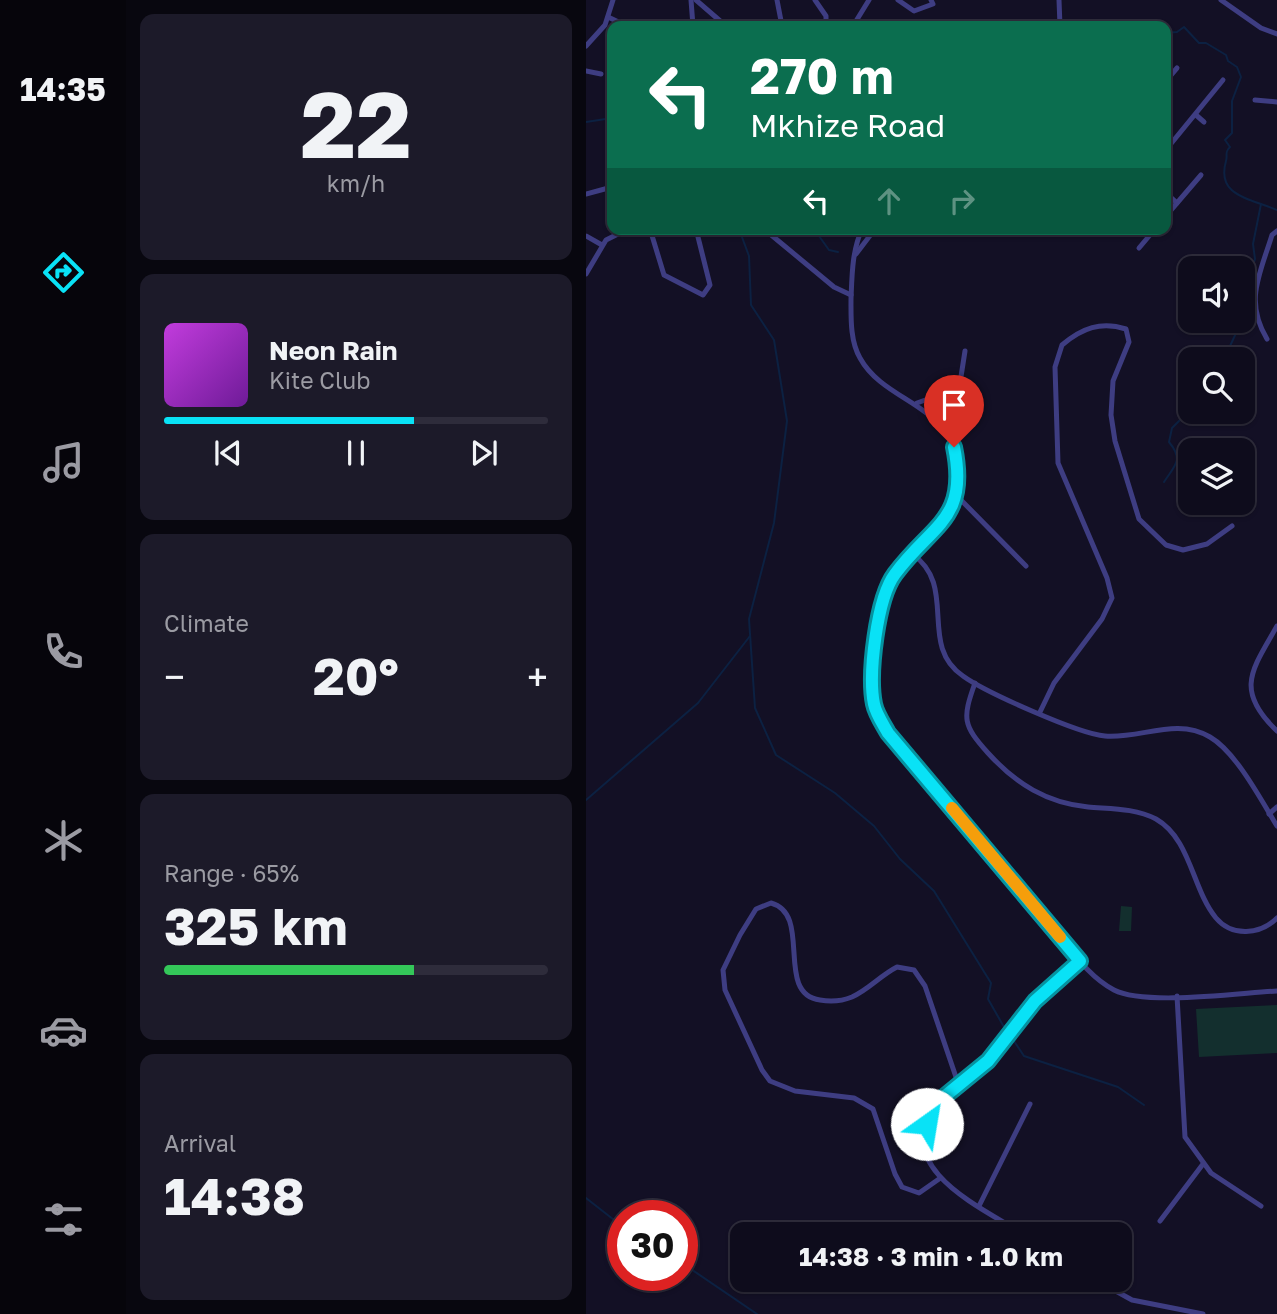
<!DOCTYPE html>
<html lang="en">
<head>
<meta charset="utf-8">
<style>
  body { margin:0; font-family:"Golos Text",sans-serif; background:#1c1a29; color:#f1f3f6; height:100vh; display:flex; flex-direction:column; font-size:26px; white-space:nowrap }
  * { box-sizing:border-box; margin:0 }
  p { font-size:23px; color:#9b9ba3 }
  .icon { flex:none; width:38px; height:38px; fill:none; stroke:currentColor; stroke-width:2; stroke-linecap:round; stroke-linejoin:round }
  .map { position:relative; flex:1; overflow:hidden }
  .sheet { display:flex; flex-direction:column; gap:14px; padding:14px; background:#08070f; width:460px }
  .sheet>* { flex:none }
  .top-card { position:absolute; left:21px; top:21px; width:564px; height:214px; border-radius:14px; box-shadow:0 2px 5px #0004,0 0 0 2px #2e2c3b; background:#0b6e4f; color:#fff; overflow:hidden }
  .tools { position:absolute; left:592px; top:256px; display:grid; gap:14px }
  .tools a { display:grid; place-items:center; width:77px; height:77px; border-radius:14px; background:#0e0c1c; box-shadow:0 2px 5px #0004,0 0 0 2px #2e2c3b; font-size:35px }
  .speed { position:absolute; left:21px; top:1200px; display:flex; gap:14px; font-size:35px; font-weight:700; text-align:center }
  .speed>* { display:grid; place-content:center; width:91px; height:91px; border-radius:50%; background:#0e0c1c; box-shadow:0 2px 5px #0004,0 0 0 2px #2e2c3b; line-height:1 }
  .speed .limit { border:10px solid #d22; background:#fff; color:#111 }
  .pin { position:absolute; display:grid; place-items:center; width:60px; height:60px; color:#fff; margin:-72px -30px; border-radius:50% 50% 50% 0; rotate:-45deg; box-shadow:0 0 7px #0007 }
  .pin .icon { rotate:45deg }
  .me { position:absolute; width:77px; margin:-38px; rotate:32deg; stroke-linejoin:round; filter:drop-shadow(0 0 5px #0008) }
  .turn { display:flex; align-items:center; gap:24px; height:147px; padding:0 28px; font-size:32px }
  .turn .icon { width:91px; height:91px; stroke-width:2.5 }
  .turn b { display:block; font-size:49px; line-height:60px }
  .lanes { display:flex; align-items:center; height:66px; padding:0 28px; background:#0003; justify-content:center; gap:35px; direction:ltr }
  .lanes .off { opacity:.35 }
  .big { font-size:52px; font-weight:700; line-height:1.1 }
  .sheet .card { flex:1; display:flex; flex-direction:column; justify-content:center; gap:10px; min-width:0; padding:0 24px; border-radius:14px; background:#1c1a29 }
  .sheet .dial { align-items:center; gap:0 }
  .dial b { font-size:91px; line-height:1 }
  .song { display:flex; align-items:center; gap:21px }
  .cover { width:84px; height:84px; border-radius:10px; background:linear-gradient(135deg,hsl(290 70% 55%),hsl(280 70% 35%)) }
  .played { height:7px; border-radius:4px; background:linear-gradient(90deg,#09e2f6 65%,#2e2c3b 65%) }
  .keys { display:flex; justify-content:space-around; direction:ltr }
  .heat { display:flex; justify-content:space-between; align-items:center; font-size:38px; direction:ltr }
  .charge { height:10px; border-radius:5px; background:linear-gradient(90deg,#34c759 65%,#2e2c3b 0) }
  .trip { position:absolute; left:144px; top:1222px; width:402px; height:70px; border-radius:14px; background:#0e0c1c; box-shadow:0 2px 5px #0004,0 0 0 2px #2e2c3b; font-weight:700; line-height:70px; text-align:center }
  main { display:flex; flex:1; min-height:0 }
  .menu { display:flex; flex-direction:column; width:126px; justify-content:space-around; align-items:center; background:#06050b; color:#9b9ba3 }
  .menu .icon { width:49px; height:49px }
  .menu .selected { color:#09e2f6 }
  .menu b { font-size:32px; color:#f1f3f6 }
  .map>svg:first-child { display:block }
  .green { fill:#132f2e }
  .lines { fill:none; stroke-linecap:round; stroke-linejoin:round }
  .stream { stroke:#0c2142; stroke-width:2 }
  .street { stroke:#3e3d82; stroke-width:5 }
  .route-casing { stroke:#0693a0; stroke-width:18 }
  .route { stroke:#09e2f6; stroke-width:12 }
  .slow { stroke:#f59e0b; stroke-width:12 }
</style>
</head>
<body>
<main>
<nav class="menu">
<b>14:35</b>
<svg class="icon selected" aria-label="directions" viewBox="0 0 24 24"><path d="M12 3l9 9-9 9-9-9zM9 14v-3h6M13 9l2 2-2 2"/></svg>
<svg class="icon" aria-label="music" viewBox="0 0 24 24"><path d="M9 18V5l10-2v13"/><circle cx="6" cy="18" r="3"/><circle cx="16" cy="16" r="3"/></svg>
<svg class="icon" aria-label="phone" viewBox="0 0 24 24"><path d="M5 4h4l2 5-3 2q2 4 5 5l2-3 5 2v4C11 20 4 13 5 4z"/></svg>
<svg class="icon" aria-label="climate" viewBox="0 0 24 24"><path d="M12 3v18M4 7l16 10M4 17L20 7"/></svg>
<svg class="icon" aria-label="car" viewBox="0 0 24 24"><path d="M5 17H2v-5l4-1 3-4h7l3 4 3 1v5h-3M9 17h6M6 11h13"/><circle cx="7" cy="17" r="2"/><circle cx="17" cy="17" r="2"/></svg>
<svg class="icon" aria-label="filters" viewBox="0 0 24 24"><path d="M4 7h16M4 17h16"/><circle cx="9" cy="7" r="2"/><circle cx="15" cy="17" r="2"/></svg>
</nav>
<section class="sheet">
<div class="card dial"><b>22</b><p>km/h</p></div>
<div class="card">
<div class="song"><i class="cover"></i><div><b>Neon Rain</b><p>Kite Club</p></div></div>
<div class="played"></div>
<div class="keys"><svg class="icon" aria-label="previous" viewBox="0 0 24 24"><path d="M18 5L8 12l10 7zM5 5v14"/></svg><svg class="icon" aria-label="pause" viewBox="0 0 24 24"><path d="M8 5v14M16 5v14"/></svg><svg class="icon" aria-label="next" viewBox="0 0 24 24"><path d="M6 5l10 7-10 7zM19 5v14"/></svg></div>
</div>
<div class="card"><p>Climate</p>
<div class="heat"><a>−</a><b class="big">20°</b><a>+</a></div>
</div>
<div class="card"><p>Range · 65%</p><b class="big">325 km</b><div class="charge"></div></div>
<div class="card"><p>Arrival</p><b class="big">14:38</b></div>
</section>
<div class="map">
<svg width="691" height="1314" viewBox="0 0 691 1314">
  <rect width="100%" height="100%" fill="#131025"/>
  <g class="green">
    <path d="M535,906L546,907L545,931H533Z"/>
    <path d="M691,1005V1053L613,1057L610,1009Z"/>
  </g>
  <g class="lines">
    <g class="stream">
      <path d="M579,33L591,32L598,27L613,43H620L640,55L642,61L651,67L655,77L646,101V133L639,140L644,147C638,153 642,154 640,161C630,196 663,198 691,210"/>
      <path d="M0,122L26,118"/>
      <path d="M153,229L163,256L165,305L188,340L201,421L188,523L163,619L169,708L190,755L249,793L288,826L314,859L348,891L405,983L402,999L422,1034"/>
      <path d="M228,229L243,250L252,252"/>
      <path d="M656,300L669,259L667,244L675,204"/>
      <path d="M638,359L651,331L652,320"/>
      <path d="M578,482C589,465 598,460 583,442L586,428L604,410"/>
      <path d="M0,800L112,703L164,636"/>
      <path d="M426,1038L438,1056L532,1087L558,1105"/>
      <path d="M0,1198L37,1227"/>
      <path d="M96,1263L171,1314"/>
    </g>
    <g class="street">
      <path d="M105,0L107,26"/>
      <path d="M110,0L140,26"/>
      <path d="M191,0L196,26"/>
      <path d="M229,0L240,16V26"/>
      <path d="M312,0L328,11L347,4L345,0"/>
      <path d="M473,0L474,26"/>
      <path d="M635,0L675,28L691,34"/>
      <path d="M22,17L41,26"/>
      <path d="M267,26L283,0"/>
      <path d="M0,46L19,25L27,0"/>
      <path d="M0,71L15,74"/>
      <path d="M579,82L591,68"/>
      <path d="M669,100L691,102"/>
      <path d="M610,115L618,122"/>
      <path d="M579,151L637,80"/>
      <path d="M579,192L591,203"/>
      <path d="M0,194L26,187"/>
      <path d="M579,217L615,175"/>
      <path d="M64,229L78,275L117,295L124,285L110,229"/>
      <path d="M178,229L248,287L265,295"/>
      <path d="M276,229C266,251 266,275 265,299C265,317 264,341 274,358C298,402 363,404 371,461C379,526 331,533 305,580C290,607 289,645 286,676C285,693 288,708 296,723C313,752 340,777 362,803C396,845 431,887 467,929C485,950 503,977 528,990C559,1006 653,993 691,991"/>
      <path d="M320,229L342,232L361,229"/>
      <path d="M507,232L510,229"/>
      <path d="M0,236L16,245"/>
      <path d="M553,248L569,229"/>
      <path d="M270,254L289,229"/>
      <path d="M0,274L20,240L42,229"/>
      <path d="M681,339C658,301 674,274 686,235L691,231"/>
      <path d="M331,403L364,391L374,383L379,351"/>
      <path d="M371,496L440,566"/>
      <path d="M326,554C373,586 331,645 377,676C399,692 493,734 519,736C555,739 590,717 624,737C650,752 675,800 691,826"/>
      <path d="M691,626C666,670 648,690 691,731"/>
      <path d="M389,683C376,719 377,725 402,753C430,784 461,803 502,807C525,809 549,808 570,819C605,839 606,889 630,918C646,937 674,935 691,918"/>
      <path d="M454,712L468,683L516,619L526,598L521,578L472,463L469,367L476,345C496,328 515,321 540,329L543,342L527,381L525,415L529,441L553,519L580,545L597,550L621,544L646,526"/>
      <path d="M683,814L691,807"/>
      <path d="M591,996L599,1137L625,1173L675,1206"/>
      <path d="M353,1179L333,1193L316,1187L309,1174L287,1109L268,1098L209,1091L184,1081L176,1070L139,990L137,970L154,935L170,909L185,903C227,914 188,994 234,1000C245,1002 256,1001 266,997C282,990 295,975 311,967L328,970L339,986L372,1083"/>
      <path d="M393,1206L444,1104"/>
      <path d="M574,1221L617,1164"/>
      <path d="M437,1234C397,1208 307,1170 347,1108C361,1086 387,1076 404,1059C421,1043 432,1022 447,1004C461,988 478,975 494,961"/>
      <path d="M508,1279L546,1300L617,1314"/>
    </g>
  </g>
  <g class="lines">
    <defs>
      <path id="route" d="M341,1124L353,1101L402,1061L449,1001L494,961L302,733C297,724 290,714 288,704C282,674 291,598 309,574C346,524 383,520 368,447"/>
    </defs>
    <use href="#route" class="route-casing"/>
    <use href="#route" class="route"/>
    <path class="slow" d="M366,808L474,937"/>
  </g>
</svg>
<div class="tools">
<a><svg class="icon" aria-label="sound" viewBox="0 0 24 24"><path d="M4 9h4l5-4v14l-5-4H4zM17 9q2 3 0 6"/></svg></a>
<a><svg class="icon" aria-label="search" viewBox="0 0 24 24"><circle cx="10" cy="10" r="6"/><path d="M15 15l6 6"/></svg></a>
<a><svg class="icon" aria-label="layers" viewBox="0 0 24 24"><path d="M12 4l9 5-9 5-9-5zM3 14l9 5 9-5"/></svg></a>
</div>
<div class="speed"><div class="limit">30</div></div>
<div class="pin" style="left:368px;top:447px;background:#d93025"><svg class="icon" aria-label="arrive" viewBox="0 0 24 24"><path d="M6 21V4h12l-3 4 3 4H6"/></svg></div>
<svg class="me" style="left:341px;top:1124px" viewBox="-20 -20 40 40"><circle r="19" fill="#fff"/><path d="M0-13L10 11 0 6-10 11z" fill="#09e2f6"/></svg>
<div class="trip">14:38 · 3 min · 1.0 km</div>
<div class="top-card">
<div class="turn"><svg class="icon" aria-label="left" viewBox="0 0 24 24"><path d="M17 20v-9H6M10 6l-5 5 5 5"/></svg><div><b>270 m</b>Mkhize Road</div></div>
<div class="lanes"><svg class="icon" aria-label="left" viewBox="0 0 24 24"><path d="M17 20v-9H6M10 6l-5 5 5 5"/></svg><svg class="icon off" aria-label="ahead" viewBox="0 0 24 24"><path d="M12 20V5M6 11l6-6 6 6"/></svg><svg class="icon off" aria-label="right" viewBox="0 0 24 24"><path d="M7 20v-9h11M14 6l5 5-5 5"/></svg></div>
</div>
</div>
</main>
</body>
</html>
